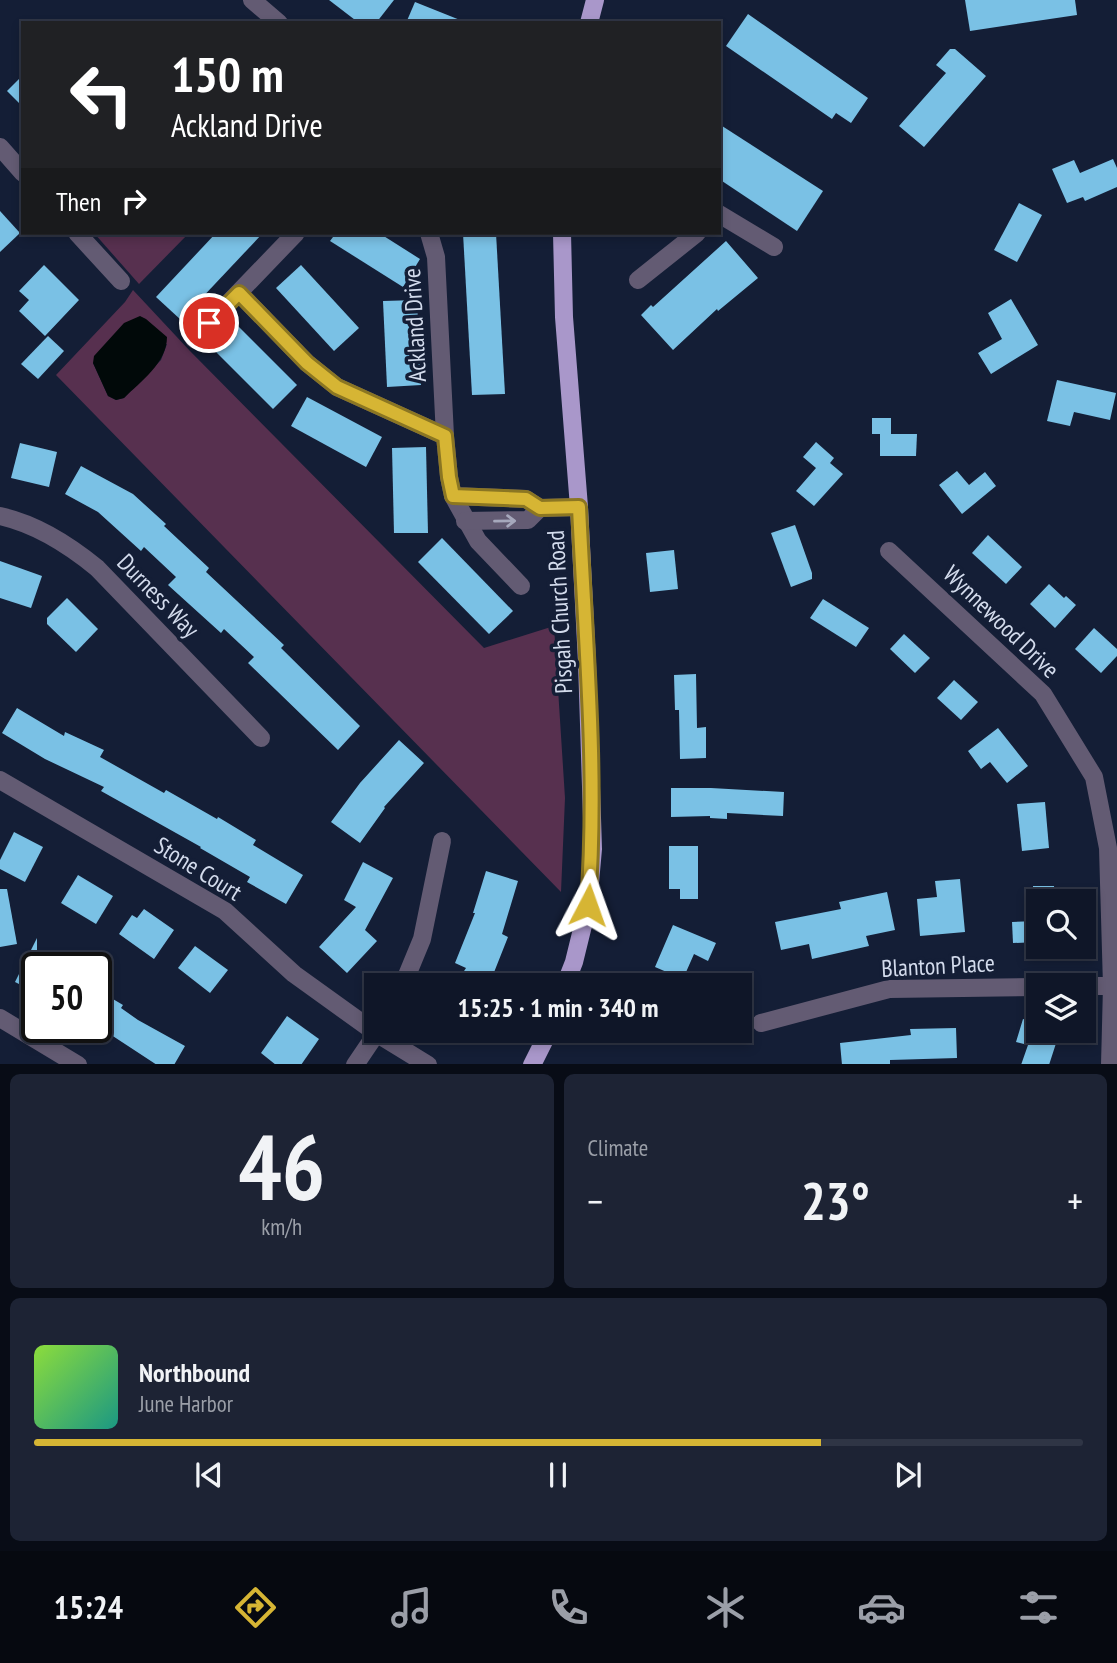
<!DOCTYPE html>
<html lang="en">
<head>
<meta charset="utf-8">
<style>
  body { margin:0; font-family:"PT Sans Narrow",sans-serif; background:#1d2334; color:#f1f3f6; height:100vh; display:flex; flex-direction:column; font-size:26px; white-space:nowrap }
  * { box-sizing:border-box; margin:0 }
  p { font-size:23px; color:#9b9fa8 }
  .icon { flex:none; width:38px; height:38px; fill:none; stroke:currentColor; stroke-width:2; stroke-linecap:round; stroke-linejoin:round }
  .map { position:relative; height:1064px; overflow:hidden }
  .panel { display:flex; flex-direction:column; gap:10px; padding:10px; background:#080c16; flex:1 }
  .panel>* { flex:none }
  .hud { position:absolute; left:21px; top:21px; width:700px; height:214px; border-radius:0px; box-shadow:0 4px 10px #0003,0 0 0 2px #2f3545; background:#202124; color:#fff; overflow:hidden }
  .controls { position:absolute; left:1026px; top:889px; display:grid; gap:14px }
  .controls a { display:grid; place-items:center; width:70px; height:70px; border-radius:0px; background:#0f1628; box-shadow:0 4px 10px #0003,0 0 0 2px #2f3545; font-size:35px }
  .speed { position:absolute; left:21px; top:952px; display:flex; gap:14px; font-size:35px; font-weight:700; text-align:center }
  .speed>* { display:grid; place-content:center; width:91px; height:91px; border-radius:50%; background:#0f1628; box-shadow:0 4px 10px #0003,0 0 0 2px #2f3545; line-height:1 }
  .speed .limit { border:4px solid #111; border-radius:10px; background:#fff; color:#111 }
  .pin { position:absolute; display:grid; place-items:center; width:60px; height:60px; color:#fff; margin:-30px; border:4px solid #fff; border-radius:50%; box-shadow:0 2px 7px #0007 }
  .me { position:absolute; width:77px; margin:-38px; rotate:4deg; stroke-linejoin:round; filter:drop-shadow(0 0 5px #0008) }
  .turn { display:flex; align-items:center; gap:24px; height:147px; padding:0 35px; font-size:32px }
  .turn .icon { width:91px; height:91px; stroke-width:2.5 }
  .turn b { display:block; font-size:49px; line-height:60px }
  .then { display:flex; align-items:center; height:66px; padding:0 35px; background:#0003; gap:14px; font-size:26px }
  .big { font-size:52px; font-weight:700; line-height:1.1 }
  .panel .widget { flex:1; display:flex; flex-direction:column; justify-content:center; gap:10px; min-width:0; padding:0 24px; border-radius:10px; background:#1d2334 }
  .panel .dial { align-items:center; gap:0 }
  .dial b { font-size:91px; line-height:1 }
  .song { display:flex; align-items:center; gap:21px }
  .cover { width:84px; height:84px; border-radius:10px; background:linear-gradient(135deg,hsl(90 70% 55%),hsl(170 70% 35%)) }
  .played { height:7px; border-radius:4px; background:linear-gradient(90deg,#d6b534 75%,#2f3545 75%) }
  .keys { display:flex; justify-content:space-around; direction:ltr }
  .heat { display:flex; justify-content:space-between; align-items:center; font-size:38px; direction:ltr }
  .panel .tiles { flex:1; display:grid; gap:10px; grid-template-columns:1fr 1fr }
  .widget:last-child { grid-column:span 2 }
  .trip { position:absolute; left:364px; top:973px; width:388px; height:70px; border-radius:0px; background:#0f1628; box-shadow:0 4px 10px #0003,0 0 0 2px #2f3545; font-weight:700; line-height:70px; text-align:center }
  .menu { display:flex; height:112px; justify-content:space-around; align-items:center; background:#060910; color:#9b9fa8 }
  .menu .icon { width:49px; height:49px }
  .menu .on { color:#d6b534 }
  .menu b { font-size:32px; color:#f1f3f6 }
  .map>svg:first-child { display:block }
  .green { fill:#57304f; fill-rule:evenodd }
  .water { fill:#010909 }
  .building { fill:#7ac1e5 }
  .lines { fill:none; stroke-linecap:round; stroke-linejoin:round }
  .minor { stroke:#635b73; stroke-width:18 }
  .major { stroke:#a997ca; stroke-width:18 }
  .oneway { stroke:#a6a8bc }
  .route-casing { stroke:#8b7622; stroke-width:18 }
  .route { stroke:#d6b534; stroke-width:12 }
  .labels { text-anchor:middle; stroke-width:7; stroke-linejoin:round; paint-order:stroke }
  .street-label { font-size:24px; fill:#d3dbec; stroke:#141e36 }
</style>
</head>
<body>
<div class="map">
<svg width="1117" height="1065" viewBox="0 0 1117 1065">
  <rect width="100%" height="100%" fill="#141e36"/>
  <g class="green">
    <path d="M94,233H189L139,284Z"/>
    <path d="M133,290L190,351L484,648L554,626L565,798L561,892L56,375L125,302ZM167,344L161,360L124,398L116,400L108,396L93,363Z"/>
  </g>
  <path class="water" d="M140,316L146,319L167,337C167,363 140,382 124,398L116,400L108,396L93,363L94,356L124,323Z"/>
  <g class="building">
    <path d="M329,0H394L376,23H359Z"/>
    <path d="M965,0H1075L1077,15L970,31Z"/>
    <path d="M415,2L465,22V23H406Z"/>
    <path d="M748,14L868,98L851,123L836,113L832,119L726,46Z"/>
    <path d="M950,49H955L986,76L924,147L899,126L946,73L936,65Z"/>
    <path d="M23,75V107L7,91Z"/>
    <path d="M719,124L823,191L797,231L719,179Z"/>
    <path d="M1113,159L1117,168V187L1085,201L1083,197L1067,203L1052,169L1074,160L1080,173Z"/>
    <path d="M1019,203L1042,215L1017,262L994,250Z"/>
    <path d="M0,211L20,233L0,252Z"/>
    <path d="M216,233H263L181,320L156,297Z"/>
    <path d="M336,233H379L420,259L403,287L330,241Z"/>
    <path d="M463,233H496L505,394L472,395Z"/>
    <path d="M726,241L758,278L718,311L717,309L673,350L641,315L651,305L653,307Z"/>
    <path d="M44,265L79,300L45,336L19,311L29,300L19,291Z"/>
    <path d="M301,265L359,328L334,351L276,288Z"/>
    <path d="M1011,299L1038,345L991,374L978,353L1002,339L988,313Z"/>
    <path d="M417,300L421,385L387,387L383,301Z"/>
    <path d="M237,325L297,385L273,409L213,349Z"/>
    <path d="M48,336L64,351L38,379L21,364Z"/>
    <path d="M1057,380L1116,393L1110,420L1074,412L1070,426L1047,421Z"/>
    <path d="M307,397L382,437L366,467L291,426Z"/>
    <rect x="872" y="418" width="19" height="16"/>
    <path d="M880,434H917L916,456H880Z"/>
    <path d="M816,442L834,458L830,463L843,474L814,506L796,491L816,468L803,457Z"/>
    <path d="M20,443L57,452L49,487L11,478Z"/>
    <path d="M426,447L428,533H394L392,448Z"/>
    <path d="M81,466L133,494L166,524L164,526L209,568L206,572L284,645L281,648L360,726L338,750L248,663L254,657L224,629L221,633L168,585L176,577L144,547L141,551L98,512L65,494Z"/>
    <path d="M957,471L969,485L985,472L996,486L962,514L939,485Z"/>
    <path d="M795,525L812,573V579L791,587L771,533Z"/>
    <path d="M988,535L1022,567L1006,584L972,553Z"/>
    <path d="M442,538L513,611L489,634L418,562Z"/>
    <path d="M674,550L678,589L650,592L646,553Z"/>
    <path d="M0,561L42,576L31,608L0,598Z"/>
    <path d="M1049,584L1064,598L1066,596L1076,605L1055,628L1030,604Z"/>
    <path d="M67,598L98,629L76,652L47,624V618Z"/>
    <path d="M823,599L869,628L856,647L810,618Z"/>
    <path d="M1094,628L1117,649V656L1101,673L1075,649Z"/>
    <path d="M904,634L930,658L915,673L890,649Z"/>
    <path d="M696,674L697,728L706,727V758L680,759L679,710H675L674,675Z"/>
    <path d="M954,680L978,702L961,720L937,698Z"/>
    <path d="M17,708L64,736L65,732L104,750L100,757L164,793L166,790L217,819L218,817L256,840L253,845L303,875L286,904L247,882L250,877L200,848L201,847L101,791L104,787L45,759L2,733Z"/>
    <path d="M998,728L1028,766L1007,783L990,762L981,769L968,751Z"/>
    <path d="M399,740L424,763L384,807L385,808L360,843L331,822L360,783Z"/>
    <path d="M671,788H711L784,792L783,816L727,813V819L710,818V816L671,817Z"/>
    <path d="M1045,802L1049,848L1022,851L1017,804Z"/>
    <path d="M14,832L43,847L25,882L0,869V860Z"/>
    <path d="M669,846H698V899H680V889H669Z"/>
    <path d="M363,862L393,878L365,930L377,941L347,973L319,947L356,907L344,900Z"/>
    <path d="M486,871L518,881L502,934L508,937L489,985H455L466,968L455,963L475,913H473Z"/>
    <path d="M78,875L113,896L96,924L61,903Z"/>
    <path d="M960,879L965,932L920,936L917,899L937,897L935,881Z"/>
    <path d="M1033,886H1054L1055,901H1033Z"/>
    <path d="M0,889H7L17,944L0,947Z"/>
    <path d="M887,892L895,930L866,936L869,946L812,959L809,944L781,950L775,922L841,909L839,902Z"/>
    <path d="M144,909L174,930L154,959L119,934L132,915L137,918Z"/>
    <path d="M1038,921V942L1013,943L1012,922Z"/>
    <path d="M673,925L716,943L708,961L694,954L683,979L655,967Z"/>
    <path d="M37,938V993L15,982Z"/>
    <path d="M195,946L228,970L210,993L178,968Z"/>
    <path d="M96,989L123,1005L121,1008L138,1020L185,1046L174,1065H157L96,1025Z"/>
    <path d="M287,1016L319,1039L301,1065H276L261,1053Z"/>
    <path d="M1023,1019L1038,1023V1031H1060L1049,1065H1021L1028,1045L1016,1042Z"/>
    <path d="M956,1028L957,1058L890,1060V1065H842L840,1043L911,1035L910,1029Z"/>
  </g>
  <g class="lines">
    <g class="minor">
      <path d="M252,0L279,23"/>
      <path d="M0,147L23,173"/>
      <path d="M719,214L774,247"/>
      <path d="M77,233L121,281"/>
      <path d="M429,233L436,257L445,436L449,477L453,496L478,541L521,586"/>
      <path d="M638,280L697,233"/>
      <path d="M239,293L307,363L337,387L445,436"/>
      <path d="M194,339L296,233"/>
      <path d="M453,496L526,499L540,508L579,507"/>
      <path d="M0,516C36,524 69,545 97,568L261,738"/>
      <path d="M465,521L528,520L540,508"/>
      <path d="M889,551L1043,694L1094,777L1108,848L1112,986L1110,1065"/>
      <path d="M0,780L225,911L294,974L376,1033L428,1065"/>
      <path d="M403,985L422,939L442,841"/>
      <path d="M1083,986H1117"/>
      <path d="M0,1018L78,1065"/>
      <path d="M761,1023L889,989L1038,987"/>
      <path d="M355,1065L378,1031"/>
    </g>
    <g class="major">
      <path d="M589,23L595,0"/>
      <path d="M562,233L564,317L579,507L587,662L593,849L588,905L574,962L565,985"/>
      <path d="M532,1065L549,1031"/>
    </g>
  </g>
  <defs><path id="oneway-shaft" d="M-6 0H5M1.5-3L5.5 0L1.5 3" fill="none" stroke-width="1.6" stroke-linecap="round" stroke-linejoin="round" transform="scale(1.75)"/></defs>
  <use class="oneway" href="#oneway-shaft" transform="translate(505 521) rotate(-1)"/>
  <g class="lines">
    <defs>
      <path id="route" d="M209,323L239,293L307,363L337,387L445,436L449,477L453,496L526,499L540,508L579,507C585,639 598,772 588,905"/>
    </defs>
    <use href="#route" class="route-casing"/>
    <use href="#route" class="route"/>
  </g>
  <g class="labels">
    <g class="street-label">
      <text transform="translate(415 325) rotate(-93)" y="8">Ackland Drive</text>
      <text transform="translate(158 596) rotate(46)" y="8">Durness Way</text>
      <text transform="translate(560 612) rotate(-93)" y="8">Pisgah Church Road</text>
      <text transform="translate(1001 622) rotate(44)" y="8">Wynnewood Drive</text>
      <text transform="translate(198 869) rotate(32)" y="8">Stone Court</text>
      <text transform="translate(938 966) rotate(-3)" y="8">Blanton Place</text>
    </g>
  </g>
</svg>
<div class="controls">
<a><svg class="icon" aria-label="search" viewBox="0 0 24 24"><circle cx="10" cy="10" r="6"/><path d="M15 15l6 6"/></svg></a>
<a><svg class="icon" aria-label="layers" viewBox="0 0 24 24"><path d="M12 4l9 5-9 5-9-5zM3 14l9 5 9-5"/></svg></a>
</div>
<div class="speed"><div class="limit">50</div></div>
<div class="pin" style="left:209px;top:323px;background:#d93025"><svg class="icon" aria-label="arrive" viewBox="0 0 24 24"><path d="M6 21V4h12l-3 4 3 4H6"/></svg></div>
<svg class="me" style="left:588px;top:905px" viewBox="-20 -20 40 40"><path d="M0-17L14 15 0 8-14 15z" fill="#d6b534" stroke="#fff" stroke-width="4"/></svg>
<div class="trip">15:25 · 1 min · 340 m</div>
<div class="hud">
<div class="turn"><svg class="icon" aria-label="left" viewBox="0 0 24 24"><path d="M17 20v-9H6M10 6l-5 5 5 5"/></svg><div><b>150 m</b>Ackland Drive</div></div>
<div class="then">Then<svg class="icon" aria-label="right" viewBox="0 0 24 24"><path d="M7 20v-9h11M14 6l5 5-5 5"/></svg></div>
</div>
</div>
<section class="panel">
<div class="tiles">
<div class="widget dial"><b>46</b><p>km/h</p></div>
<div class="widget"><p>Climate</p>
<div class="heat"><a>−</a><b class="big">23°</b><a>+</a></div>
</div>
<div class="widget">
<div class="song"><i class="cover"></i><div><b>Northbound</b><p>June Harbor</p></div></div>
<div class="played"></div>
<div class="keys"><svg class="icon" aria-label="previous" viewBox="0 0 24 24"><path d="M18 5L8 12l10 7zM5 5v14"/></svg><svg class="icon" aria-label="pause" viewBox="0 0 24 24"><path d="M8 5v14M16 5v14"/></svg><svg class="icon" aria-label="next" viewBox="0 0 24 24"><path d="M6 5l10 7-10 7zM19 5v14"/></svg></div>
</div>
</div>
</section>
<nav class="menu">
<b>15:24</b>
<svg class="icon on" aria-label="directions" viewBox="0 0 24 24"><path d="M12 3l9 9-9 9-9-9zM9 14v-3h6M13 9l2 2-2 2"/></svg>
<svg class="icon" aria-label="music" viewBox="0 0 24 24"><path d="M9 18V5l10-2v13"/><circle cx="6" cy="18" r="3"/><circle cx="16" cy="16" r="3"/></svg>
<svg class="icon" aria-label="phone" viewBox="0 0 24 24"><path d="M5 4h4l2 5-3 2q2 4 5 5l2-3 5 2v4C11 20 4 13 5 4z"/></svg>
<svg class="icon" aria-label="climate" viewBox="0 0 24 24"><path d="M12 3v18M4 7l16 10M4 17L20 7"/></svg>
<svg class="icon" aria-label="car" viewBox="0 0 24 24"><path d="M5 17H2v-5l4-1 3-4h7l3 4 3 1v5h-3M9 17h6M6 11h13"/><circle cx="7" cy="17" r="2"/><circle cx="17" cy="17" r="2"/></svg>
<svg class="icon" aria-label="filters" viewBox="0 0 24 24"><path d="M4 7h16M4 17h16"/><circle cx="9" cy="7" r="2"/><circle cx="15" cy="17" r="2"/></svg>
</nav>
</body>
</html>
